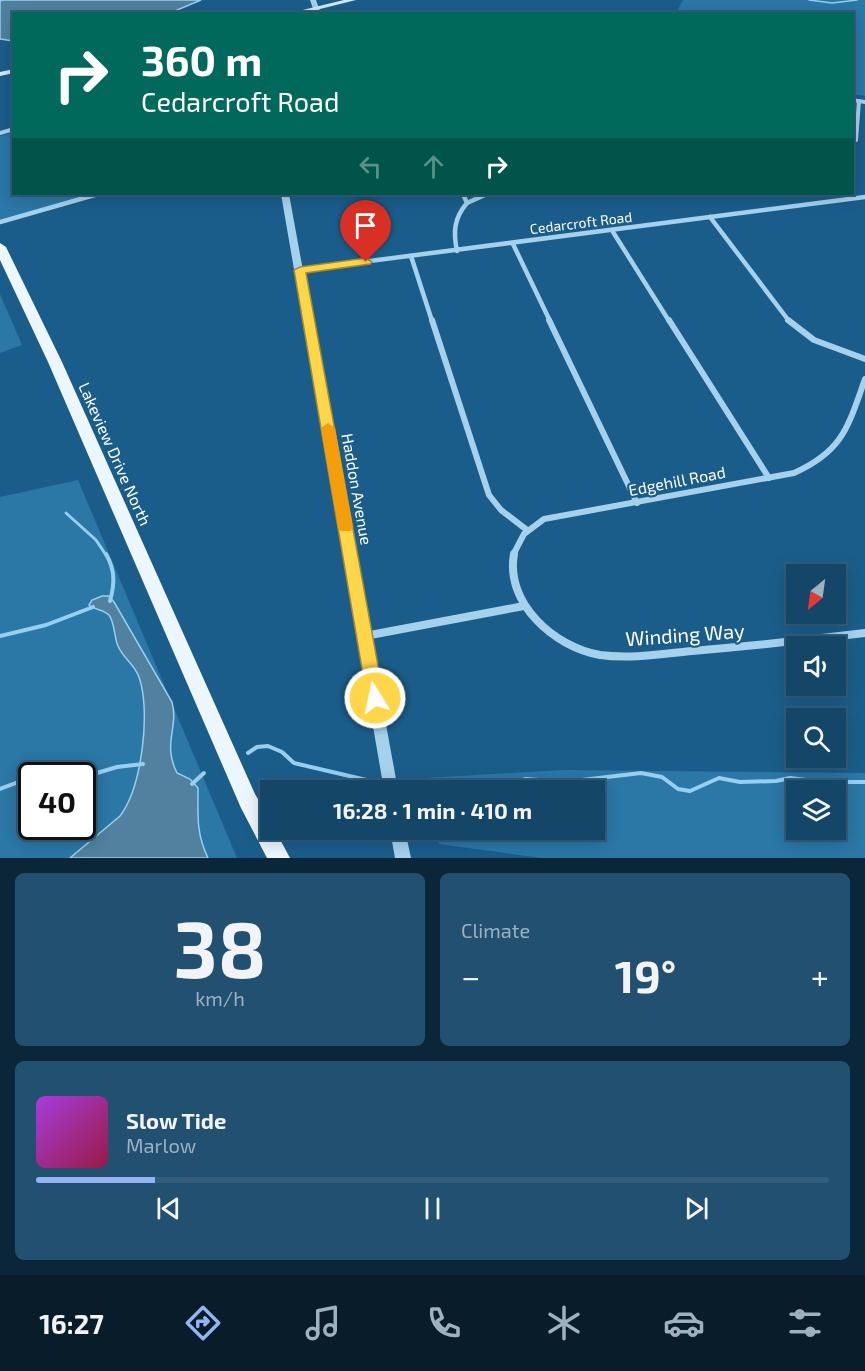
<!DOCTYPE html>
<html lang="en">
<head>
<meta charset="utf-8">
<style>
  body { margin:0; font-family:"Exo 2",sans-serif; background:#215071; color:#f1f3f6; height:100vh; display:flex; flex-direction:column; font-size:22px; white-space:nowrap }
  * { box-sizing:border-box; margin:0 }
  p { font-size:20px; color:#9db1c0 }
  .icon { flex:none; width:33px; height:33px; fill:none; stroke:currentColor; stroke-width:2; stroke-linecap:round; stroke-linejoin:round }
  .map { position:relative; height:858px; overflow:hidden }
  .panel { display:flex; flex-direction:column; gap:15px; padding:15px; background:#0b2639; flex:1 }
  .panel>* { flex:none }
  .guide { position:absolute; left:12px; top:12px; width:842px; height:183px; border-radius:0px; box-shadow:0 3px 15px #0003,0 0 0 2px #335e7c; background:#00695c; color:#fff; overflow:hidden }
  .needle { width:39px; rotate:209deg }
  .tools { position:absolute; left:786px; top:564px; display:grid; gap:12px }
  .tools a { display:grid; place-items:center; width:60px; height:60px; border-radius:0px; background:#144668; box-shadow:0 3px 15px #0003,0 0 0 2px #335e7c; font-size:30px }
  .speed { position:absolute; left:18px; top:762px; display:flex; gap:12px; font-size:30px; font-weight:700; text-align:center }
  .speed>* { display:grid; place-content:center; width:78px; height:78px; border-radius:50%; background:#144668; box-shadow:0 3px 15px #0003,0 0 0 2px #335e7c; line-height:1 }
  .speed .limit { border:3px solid #111; border-radius:9px; background:#fff; color:#111 }
  .pin { position:absolute; display:grid; place-items:center; width:51px; height:51px; color:#fff; margin:-62px -26px; border-radius:50% 50% 50% 0; rotate:-45deg; box-shadow:0 0 6px #0007 }
  .pin .icon { rotate:45deg }
  .me { position:absolute; width:66px; margin:-33px; rotate:350deg; stroke-linejoin:round; filter:drop-shadow(0 0 4px #0008) }
  .turn { display:flex; align-items:center; gap:21px; height:126px; padding:0 30px; font-size:27px }
  .turn .icon { width:78px; height:78px; stroke-width:2.5 }
  .turn b { display:block; font-size:42px; line-height:51px }
  .lanes { display:flex; align-items:center; height:57px; padding:0 30px; background:#0003; justify-content:center; gap:30px; direction:ltr }
  .lanes .off { opacity:.35 }
  .big { font-size:45px; font-weight:700; line-height:1.1 }
  .panel .widget { flex:1; display:flex; flex-direction:column; justify-content:center; gap:9px; min-width:0; padding:0 21px; border-radius:9px; background:#215071 }
  .panel .dial { align-items:center; gap:0 }
  .dial b { font-size:78px; line-height:1 }
  .song { display:flex; align-items:center; gap:18px }
  .cover { width:72px; height:72px; border-radius:9px; background:linear-gradient(135deg,hsl(280 70% 55%),hsl(340 70% 35%)) }
  .played { height:6px; border-radius:3px; background:linear-gradient(90deg,#95b2f1 15%,#335e7c 15%) }
  .keys { display:flex; justify-content:space-around; direction:ltr }
  .heat { display:flex; justify-content:space-between; align-items:center; font-size:33px; direction:ltr }
  .panel .tiles { flex:1; display:grid; gap:15px; grid-template-columns:1fr 1fr }
  .widget:last-child { grid-column:span 2 }
  .trip { position:absolute; left:260px; top:780px; width:345px; height:60px; border-radius:0px; background:#144668; box-shadow:0 3px 15px #0003,0 0 0 2px #335e7c; font-weight:700; line-height:60px; text-align:center }
  .tabs { display:flex; height:96px; justify-content:space-around; align-items:center; background:#081c2a; color:#9db1c0 }
  .tabs .icon { width:42px; height:42px }
  .tabs .on { color:#95b2f1 }
  .tabs b { font-size:27px; color:#f1f3f6 }
  .map>svg:first-child { display:block }
  .green { fill:#2b77a6; fill-rule:evenodd }
  .water { fill:#51819f; stroke:#98ceef; stroke-width:1.5 }
  .lines { fill:none; stroke-linecap:round; stroke-linejoin:round }
  .stream-far2 { stroke:#98ceef; stroke-width:1.5 }
  .stream-far1 { stroke:#98ceef; stroke-width:3 }
  .stream { stroke:#98ceef; stroke-width:4 }
  .minor-far3 { stroke:#a5d1ed; stroke-width:4 }
  .minor-far2 { stroke:#a5d1ed; stroke-width:4.5 }
  .minor-far1 { stroke:#a5d1ed; stroke-width:6 }
  .minor { stroke:#a5d1ed; stroke-width:8 }
  .tertiary { fill:#a5d1ed; fill-rule:evenodd }
  .secondary { fill:#d1e9f9; fill-rule:evenodd }
  .primary { fill:#ebf6ff; fill-rule:evenodd }
  .route { fill:#ffd54a; stroke:#a68a30; stroke-width:1.5 }
  .slow { fill:#f59e0b }
  .labels { text-anchor:middle; stroke-width:4.5; stroke-linejoin:round; paint-order:stroke }
  .far-street-label { font-size:14px; fill:#fff; stroke:#1b5d8a }
  .street-label { font-size:16px; fill:#fff; stroke:#1b5d8a }
  .near-street-label { font-size:20px; fill:#fff; stroke:#1b5d8a }
</style>
</head>
<body>
<div class="map">
<svg width="865" height="858" viewBox="0 0 865 858">
  <rect width="100%" height="100%" fill="#1b5d8a"/>
  <g class="green">
    <path d="M683,0H865V96L852,94V14L676,13Z"/>
    <path d="M13,133L14,194H98L0,222V136Z"/>
    <path d="M0,294L22,345L0,353Z"/>
    <path d="M78,480L237,858H0V497ZM32,776H82V826H32Z"/>
    <path d="M565,770L865,773V858H542L439,844L436,830H594V790H427L424,778ZM796,790H836V830H796Z"/>
  </g>
  <g class="water">
    <path d="M201,0L170,13L14,14L13,41L0,39V1L3,0Z"/>
    <path d="M102,596H109L114,602L172,702C179,728 162,743 177,773L190,779L198,788C198,816 196,833 208,858H70L120,816C142,787 151,711 139,677C134,664 123,658 118,646C114,637 115,623 109,615C103,609 94,610 89,605L92,600Z"/>
  </g>
  <g class="lines">
    <path class="stream-far2" d="M809,0L832,3L857,0"/>
    <path class="stream-far1" d="M66,513L96,540L106,555"/>
    <g class="stream">
      <path d="M106,554C115,570 115,583 110,601"/>
      <path d="M0,636L46,625L93,607"/>
      <path d="M248,753L257,747L268,746L282,752L294,763L375,782"/>
      <path d="M34,776L48,772L87,776L117,767L143,764"/>
      <path d="M407,781L471,789H492L526,779L565,782L641,773L662,777L678,789L690,791L719,778L740,782L776,781L790,778L823,782H865"/>
      <path d="M192,784L204,773"/>
      <path d="M0,789L32,777"/>
    </g>
    <g class="minor-far3">
      <path d="M0,133L14,129"/>
      <path d="M856,140L859,101"/>
    </g>
    <g class="minor-far2">
      <path d="M467,203L487,194"/>
      <path d="M710,217L789,321"/>
      <path d="M0,222L98,194"/>
      <path d="M613,232L669,321"/>
      <path d="M513,244L550,321"/>
      <path d="M457,251C453,232 454,218 467,203L463,194"/>
      <path d="M411,256L432,321"/>
      <path d="M300,270L865,197"/>
    </g>
    <g class="minor-far1">
      <path d="M432,320L489,495L501,510L527,530"/>
      <path d="M549,320L637,503"/>
      <path d="M669,320L769,478"/>
      <path d="M788,320L814,340L865,359"/>
      <path d="M513,555L524,534L544,519L794,473C843,451 848,427 865,379"/>
    </g>
    <g class="minor">
      <path d="M514,554C505,603 554,647 600,655C630,659 661,654 692,651C750,646 807,640 865,633"/>
      <path d="M365,636L524,606"/>
    </g>
    <g class="tertiary">
      <path d="M310,0H316L321,14H315Z"/>
      <path d="M852,98L865,100V104L852,102Z"/>
      <path d="M281,194H289L398,790H384Z"/>
      <path d="M390,830H405L411,858H395Z"/>
    </g>
    <g class="secondary">
      <path d="M344,0H356L300,14H286Z"/>
      <path d="M14,69V73L0,76V72Z"/>
    </g>
    <path class="primary" d="M0,243L6,247L62,362L255,794L270,820V830H275L290,858H267L241,808L48,362L0,260Z"/>
  </g>
  <path class="route" d="M366,258L372,262L370,264L306,273L384,698L382,703L375,706L369,703L367,698L294,270L300,267Z"/>
  <path class="slow" d="M328,423L335,428L353,527L351,531H340L338,527L321,428Z"/>
  <g class="labels">
    <g class="far-street-label">
      <text transform="translate(581 223) rotate(-7)" y="5">Cedarcroft Road</text>
    </g>
    <g class="street-label">
      <text transform="translate(115 454) rotate(66)" y="6">Lakeview Drive North</text>
      <text transform="translate(677 481) rotate(-11)" y="6">Edgehill Road</text>
      <text transform="translate(357 489) rotate(80)" y="6">Haddon Avenue</text>
    </g>
    <g class="near-street-label">
      <text transform="translate(685 635) rotate(-4)" y="7">Winding Way</text>
    </g>
  </g>
</svg>
<div class="tools">
<a><svg class="needle" viewBox="-14 -14 28 28"><path d="M0-13l5 13h-10z" fill="#e53935"/><path d="M0 13l5-13h-10z" fill="#9db1c0"/></svg></a>
<a><svg class="icon" aria-label="sound" viewBox="0 0 24 24"><path d="M4 9h4l5-4v14l-5-4H4zM17 9q2 3 0 6"/></svg></a>
<a><svg class="icon" aria-label="search" viewBox="0 0 24 24"><circle cx="10" cy="10" r="6"/><path d="M15 15l6 6"/></svg></a>
<a><svg class="icon" aria-label="layers" viewBox="0 0 24 24"><path d="M12 4l9 5-9 5-9-5zM3 14l9 5 9-5"/></svg></a>
</div>
<div class="speed"><div class="limit">40</div></div>
<div class="pin" style="left:366px;top:262px;background:#d93025"><svg class="icon" aria-label="arrive" viewBox="0 0 24 24"><path d="M6 21V4h12l-3 4 3 4H6"/></svg></div>
<svg class="me" style="left:375px;top:698px" viewBox="-20 -20 40 40"><circle r="17" fill="#ffd54a" stroke="#fff" stroke-width="3"/><path d="M0-11L8 9 0 5-8 9z" fill="#fff"/></svg>
<div class="trip">16:28 · 1 min · 410 m</div>
<div class="guide">
<div class="turn"><svg class="icon" aria-label="right" viewBox="0 0 24 24"><path d="M7 20v-9h11M14 6l5 5-5 5"/></svg><div><b>360 m</b>Cedarcroft Road</div></div>
<div class="lanes"><svg class="icon off" aria-label="left" viewBox="0 0 24 24"><path d="M17 20v-9H6M10 6l-5 5 5 5"/></svg><svg class="icon off" aria-label="ahead" viewBox="0 0 24 24"><path d="M12 20V5M6 11l6-6 6 6"/></svg><svg class="icon" aria-label="right" viewBox="0 0 24 24"><path d="M7 20v-9h11M14 6l5 5-5 5"/></svg></div>
</div>
</div>
<section class="panel">
<div class="tiles">
<div class="widget dial"><b>38</b><p>km/h</p></div>
<div class="widget"><p>Climate</p>
<div class="heat"><a>−</a><b class="big">19°</b><a>+</a></div>
</div>
<div class="widget">
<div class="song"><i class="cover"></i><div><b>Slow Tide</b><p>Marlow</p></div></div>
<div class="played"></div>
<div class="keys"><svg class="icon" aria-label="previous" viewBox="0 0 24 24"><path d="M18 5L8 12l10 7zM5 5v14"/></svg><svg class="icon" aria-label="pause" viewBox="0 0 24 24"><path d="M8 5v14M16 5v14"/></svg><svg class="icon" aria-label="next" viewBox="0 0 24 24"><path d="M6 5l10 7-10 7zM19 5v14"/></svg></div>
</div>
</div>
</section>
<nav class="tabs">
<b>16:27</b>
<svg class="icon on" aria-label="directions" viewBox="0 0 24 24"><path d="M12 3l9 9-9 9-9-9zM9 14v-3h6M13 9l2 2-2 2"/></svg>
<svg class="icon" aria-label="music" viewBox="0 0 24 24"><path d="M9 18V5l10-2v13"/><circle cx="6" cy="18" r="3"/><circle cx="16" cy="16" r="3"/></svg>
<svg class="icon" aria-label="phone" viewBox="0 0 24 24"><path d="M5 4h4l2 5-3 2q2 4 5 5l2-3 5 2v4C11 20 4 13 5 4z"/></svg>
<svg class="icon" aria-label="climate" viewBox="0 0 24 24"><path d="M12 3v18M4 7l16 10M4 17L20 7"/></svg>
<svg class="icon" aria-label="car" viewBox="0 0 24 24"><path d="M5 17H2v-5l4-1 3-4h7l3 4 3 1v5h-3M9 17h6M6 11h13"/><circle cx="7" cy="17" r="2"/><circle cx="17" cy="17" r="2"/></svg>
<svg class="icon" aria-label="filters" viewBox="0 0 24 24"><path d="M4 7h16M4 17h16"/><circle cx="9" cy="7" r="2"/><circle cx="15" cy="17" r="2"/></svg>
</nav>
</body>
</html>
